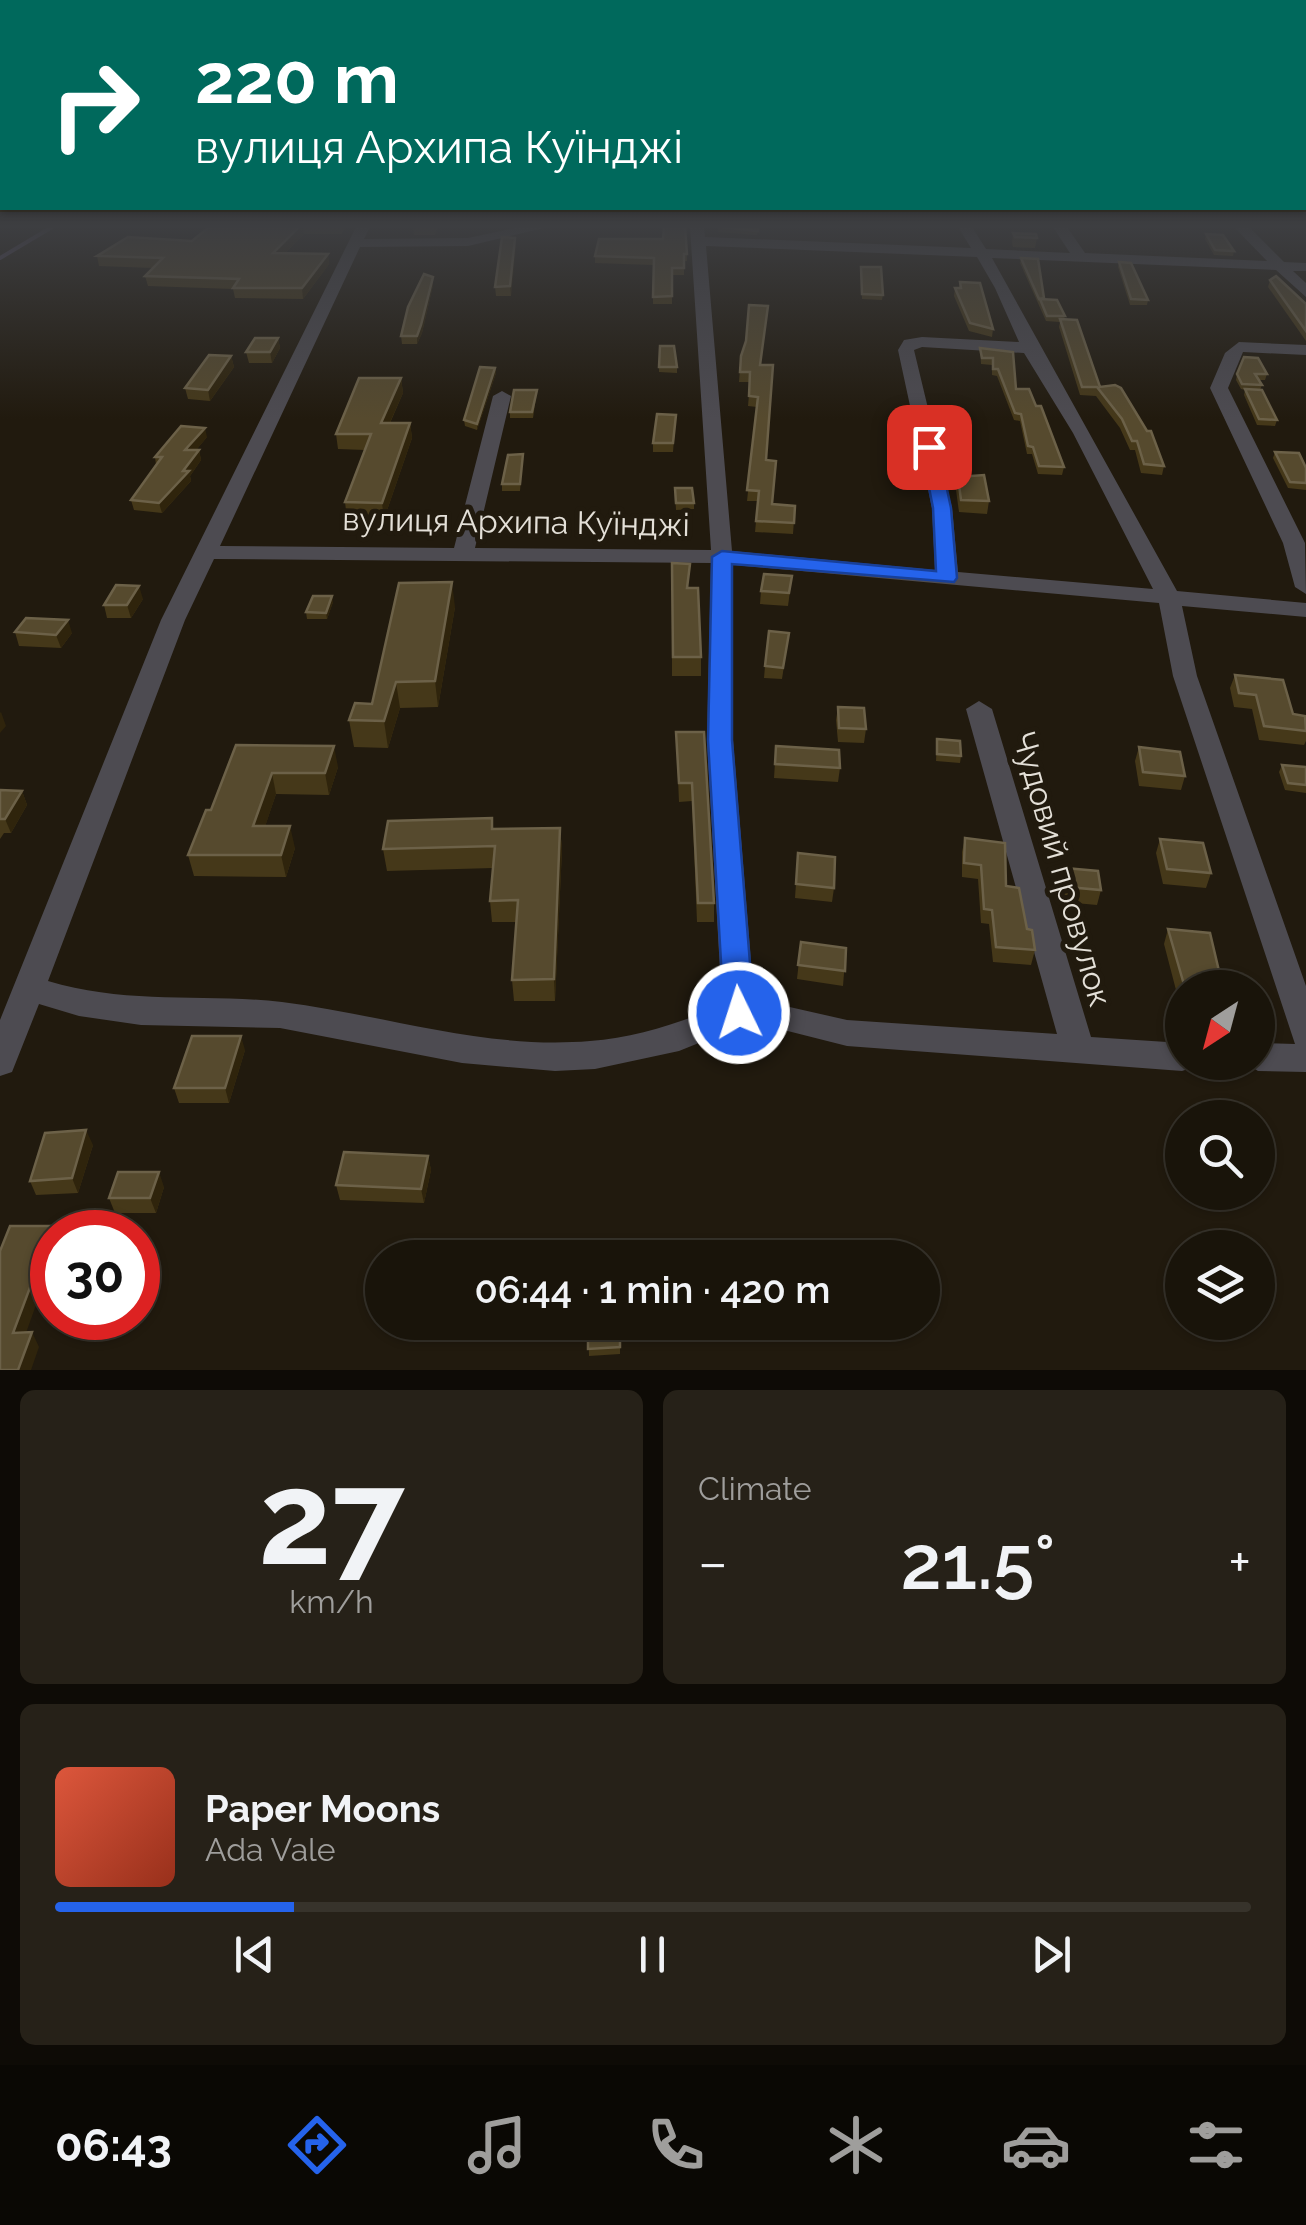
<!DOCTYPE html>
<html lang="en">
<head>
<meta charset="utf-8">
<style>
  body { margin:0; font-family:Raleway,sans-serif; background:#262118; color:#f1f3f6; height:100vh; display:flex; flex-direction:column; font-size:38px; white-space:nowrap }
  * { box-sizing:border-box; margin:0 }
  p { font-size:32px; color:#9f9e9c }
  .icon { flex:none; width:55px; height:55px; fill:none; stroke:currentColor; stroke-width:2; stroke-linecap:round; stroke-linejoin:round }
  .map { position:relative; height:1370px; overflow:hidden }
  .side { display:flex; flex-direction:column; gap:20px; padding:20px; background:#0e0b06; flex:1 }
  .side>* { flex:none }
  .top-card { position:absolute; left:0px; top:0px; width:1308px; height:210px; box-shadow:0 2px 8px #0004,0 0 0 2px #37332b; background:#00695c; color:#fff; overflow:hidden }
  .needle { width:65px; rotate:216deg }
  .tools { position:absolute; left:1165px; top:970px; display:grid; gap:20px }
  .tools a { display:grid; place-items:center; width:110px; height:110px; border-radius:50%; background:#19140a; box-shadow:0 2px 8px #0004,0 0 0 2px #37332b; font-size:50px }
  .speed { position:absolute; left:30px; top:1210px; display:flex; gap:20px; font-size:50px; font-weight:700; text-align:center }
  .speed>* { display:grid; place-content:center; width:130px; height:130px; border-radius:50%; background:#19140a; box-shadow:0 2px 8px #0004,0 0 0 2px #37332b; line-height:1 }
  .speed .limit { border:15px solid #d22; background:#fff; color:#111 }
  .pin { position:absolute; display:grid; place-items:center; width:85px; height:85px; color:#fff; margin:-42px; border-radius:20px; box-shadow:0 5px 15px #0006 }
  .me { position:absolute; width:110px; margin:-55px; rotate:356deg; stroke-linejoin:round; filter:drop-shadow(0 0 8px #0008) }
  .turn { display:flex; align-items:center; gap:35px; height:210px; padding:0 30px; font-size:45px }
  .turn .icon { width:130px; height:130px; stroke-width:2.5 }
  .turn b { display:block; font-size:70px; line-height:85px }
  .big { font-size:75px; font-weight:600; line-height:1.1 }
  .side .tile { flex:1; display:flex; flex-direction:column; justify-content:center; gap:15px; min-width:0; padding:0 35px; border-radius:15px; background:#262118 }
  .side .dial { align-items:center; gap:0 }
  .dial b { font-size:130px; line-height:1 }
  .song { display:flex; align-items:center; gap:30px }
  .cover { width:120px; height:120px; border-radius:15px; background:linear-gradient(135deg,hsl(10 70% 55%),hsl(10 70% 35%)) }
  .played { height:10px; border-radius:5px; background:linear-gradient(90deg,#2563eb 20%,#37332b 20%) }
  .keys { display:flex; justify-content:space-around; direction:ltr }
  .heat { display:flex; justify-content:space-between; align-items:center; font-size:55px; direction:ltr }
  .side .tiles { flex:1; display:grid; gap:20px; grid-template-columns:1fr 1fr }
  .tile:last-child { grid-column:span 2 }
  .trip { position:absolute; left:365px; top:1240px; width:575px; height:100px; border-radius:50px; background:#19140a; box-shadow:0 2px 8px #0004,0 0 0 2px #37332b; font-weight:600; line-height:100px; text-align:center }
  .tab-bar { display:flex; height:160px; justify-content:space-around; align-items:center; background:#0a0804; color:#9f9e9c }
  .tab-bar .icon { width:70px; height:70px }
  .tab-bar .selected { color:#2563eb }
  .tab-bar b { font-size:45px; color:#f1f3f6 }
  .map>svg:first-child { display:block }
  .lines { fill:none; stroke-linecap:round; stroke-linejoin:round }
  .stream { stroke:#594e6d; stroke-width:4 }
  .minor { fill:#4d4b51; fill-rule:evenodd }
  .wall { fill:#453819 }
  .shaded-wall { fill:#2f240c }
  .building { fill:#564a2e; stroke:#6c6148; stroke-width:2.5 }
  .route { fill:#2563eb; stroke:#184099; stroke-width:2.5 }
  .labels { text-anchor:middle; stroke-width:10; stroke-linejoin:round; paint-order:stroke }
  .street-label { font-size:32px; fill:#e4e0d8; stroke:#211a0e }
</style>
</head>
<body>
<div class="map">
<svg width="1306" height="1370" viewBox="0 0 1306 1370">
  <rect width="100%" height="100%" fill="#211a0e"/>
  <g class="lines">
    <path class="stream" d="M0,258L52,227"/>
    <g class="minor">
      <path d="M356,227H370L364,239L468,238L519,227H548L468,246L360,247L220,546L454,548L493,396L502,391L511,396L475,548L711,550L690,227H704L705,237L971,248L958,227H972L986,249L1070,253L1053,227H1067L1085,253L1267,261L1234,227H1249L1284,262L1306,263V271H1293L1306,283V297L1276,270L992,258L1177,591L1306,603V617L1182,606L1197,676L1306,986V1072L1258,1071L1244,1062H1258V1043L1295,1044L1173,676L1159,603L733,565V740L754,999L847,1020L1057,1034L966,709L979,701L992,709L1091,1037L1182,1043V1062H1196L1194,1067L1182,1071L847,1046L764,1025L741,1026L679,1051L595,1069L555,1071L462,1063L280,1028L141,1025L79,1016L39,1004L12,1072L0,1076V1020L161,620ZM706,246L977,257L995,288L1019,342L922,337L904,340L898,350L932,508L935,570L732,551ZM922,347L1024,353L1073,433L1153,589L958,572L952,508L914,350ZM214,559L711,563L707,740L722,1006C680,1022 636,1038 590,1041C485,1050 385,1015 282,1002C201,993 128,1005 48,981L185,620Z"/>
      <path d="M1239,342L1306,345V355L1243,352L1228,388L1305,543L1306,594L1295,587L1283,543L1210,388L1225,353Z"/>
    </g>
  </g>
  <g class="wall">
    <path d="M209,227H345L342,234H304L285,253L328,254L329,264L303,299L235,298L233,289L148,286L145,276L153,268L99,266L97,256L192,241Z"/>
    <path d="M413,227H438L435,235H414Z"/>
    <path d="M718,227H759L757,235L718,232Z"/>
    <path d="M1013,233L1037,238L1035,248L1013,247L1012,243Z"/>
    <path d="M1206,234L1234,251L1233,256L1214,255L1205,239Z"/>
    <path d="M515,238L511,296H496L495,287Z"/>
    <path d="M663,239L687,254V261H684V275H672V304H653V265L595,263V256Z"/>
    <path d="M1021,258L1044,299L1065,316L1064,319L1100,387L1164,466L1162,475L1141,473L1135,450H1130L1120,428L1096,396L1080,395L1059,327L1060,322L1046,321L1020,263Z"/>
    <path d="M1119,262L1148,300L1147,305H1130L1118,267Z"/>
    <path d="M861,272L883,295L882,300L862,299Z"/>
    <path d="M433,277V285L422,333L417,344H402L401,336Z"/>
    <path d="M1270,280L1306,304V341L1268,287Z"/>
    <path d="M960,282L993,329L992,337L969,331L954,296L955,288H959Z"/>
    <path d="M278,338L280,348L272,363H249L246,352Z"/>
    <path d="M980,348L1013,352L1016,389L1064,467L1062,475L1038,474L1032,454H1027L1020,421L1014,420L997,376L992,375V365L981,364Z"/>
    <path d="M231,356L234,367L210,401L188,399L185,388Z"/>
    <path d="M741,356L761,365L766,460L773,504L795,506L793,534L755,532L758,501H747L757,407L748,406L750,382H739Z"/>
    <path d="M659,367H677V373L659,372Z"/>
    <path d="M495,368L496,373L477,430L465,426L464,420Z"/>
    <path d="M1237,374H1267L1265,380H1259L1262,385L1260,390L1277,420L1275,426L1257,425L1244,395L1245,390L1241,389L1236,380Z"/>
    <path d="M401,378L403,393L390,423H410L412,438L384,519H347L345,502L365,450L338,449L336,434Z"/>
    <path d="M537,390L533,418H510V412Z"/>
    <path d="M676,415L673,452H653V443Z"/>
    <path d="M207,437L196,450H199L201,460L190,476L191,481L162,513L134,510L131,500L156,465L155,457Z"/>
    <path d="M1275,452L1306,468V490L1288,488L1273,458Z"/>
    <path d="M523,454L520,491H502V484Z"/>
    <path d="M958,477L989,501L987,514L959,512L956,490Z"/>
    <path d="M675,495L694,503V509L676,510Z"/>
    <path d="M672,563L689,588L701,657V676H672Z"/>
    <path d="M792,576L788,606L760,604L761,591Z"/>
    <path d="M143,599L131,618H107L104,605Z"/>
    <path d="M333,602L327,619H307L306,612Z"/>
    <path d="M455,607L438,707L400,708L388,748L354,747L349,720L372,704Z"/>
    <path d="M15,632L72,633L61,648L19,646Z"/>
    <path d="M789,633L782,679L764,678L765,666Z"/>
    <path d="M1235,675L1293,714L1306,719V741L1304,745L1259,740L1252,709L1234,707L1230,688Z"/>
    <path d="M838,707L866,729L864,743L838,742L836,720Z"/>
    <path d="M676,732H704L714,903V922H697L692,801L679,802Z"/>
    <path d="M937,739L961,756L960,763L936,761Z"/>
    <path d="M236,745L338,767L329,795L276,794L265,826L295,848L286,877L194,876L188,855L211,810Z"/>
    <path d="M776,746L840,768L838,782L774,778Z"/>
    <path d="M1139,747L1185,776L1181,790L1139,786L1135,761Z"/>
    <path d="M1282,765L1306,767V793L1285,790L1279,772Z"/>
    <path d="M0,790L22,791L27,805L11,833H4L0,839Z"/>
    <path d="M492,818L493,829L560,828L562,849L555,1001H514L512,980L516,922H492L490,901L493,868L387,871L383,849Z"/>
    <path d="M965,838L1006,886L1027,929L1035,950L1031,965L993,962L989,924L981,923L978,879L962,877V852Z"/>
    <path d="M1160,839L1211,873L1206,888L1163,884L1156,853Z"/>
    <path d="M798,853L834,888L832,902L795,898Z"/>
    <path d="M1065,868L1101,890L1097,905L1064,902L1061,882Z"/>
    <path d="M1168,929L1223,988H1182V1013L1164,944Z"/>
    <path d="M801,942L846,948L843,986L797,979Z"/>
    <path d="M245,1050L229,1103H179L174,1088Z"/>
    <path d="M93,1145L78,1193L36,1195L30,1181Z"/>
    <path d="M428,1156L431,1170L424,1203L340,1200L336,1185Z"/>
    <path d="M164,1187L156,1213H115L109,1198Z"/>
    <path d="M588,1322H620V1354L589,1356Z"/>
  </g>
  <g class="shaded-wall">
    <path d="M299,227H303L304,234L275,263L273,253Z"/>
    <path d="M515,238L516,247L511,296L510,286Z"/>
    <path d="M328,254L329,264L303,299L302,288Z"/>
    <path d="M433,277V285L422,333L417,344V336Z"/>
    <path d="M278,338L280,348L272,363L270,352Z"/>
    <path d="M231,356L234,367L210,401L208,390Z"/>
    <path d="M495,368L496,373L477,430V424Z"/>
    <path d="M401,378L403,393L383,438L381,423Z"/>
    <path d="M410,423L412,438L384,519L382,503Z"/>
    <path d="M205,428L207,437L188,460L185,450Z"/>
    <path d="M199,450L201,460L190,476L191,481L162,513L159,503Z"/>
    <path d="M452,582L455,607L438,707L435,681Z"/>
    <path d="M139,586L143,599L131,618L127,605Z"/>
    <path d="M332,596L333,602L327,619L326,613Z"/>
    <path d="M68,620L72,633L61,648L56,635Z"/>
    <path d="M396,682L400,708L388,748L384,721Z"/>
    <path d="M1,712L6,726L0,733V713Z"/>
    <path d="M334,746L338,767L329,795L325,773Z"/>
    <path d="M272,773L276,794L258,848L253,826Z"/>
    <path d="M22,791L27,805L11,833L5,819Z"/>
    <path d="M290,826L295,848L286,877L281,855Z"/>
    <path d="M560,828L562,849L555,1001L554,979Z"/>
    <path d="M241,1036L245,1050L229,1103L225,1088Z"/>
    <path d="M86,1130L93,1145L78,1193L72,1178Z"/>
    <path d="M428,1156L431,1170L424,1203L421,1189Z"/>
    <path d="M159,1172L164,1187L156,1213L150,1198Z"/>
    <path d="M53,1226L56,1232H52V1260L21,1347L13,1333Z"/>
    <path d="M32,1332L39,1347L31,1370H18Z"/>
  </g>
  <g class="building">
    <path d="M209,227H299L273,253L328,254L302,288H233L239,279L145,276L163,258L97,256L128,237L192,241Z"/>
    <path d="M664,227H685L687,254H684V268H672V296L653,297L654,258L595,256L599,239H663Z"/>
    <path d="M722,227H758V231Z"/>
    <path d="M1013,233L1036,234L1037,238L1015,237Z"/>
    <path d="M1206,234L1223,235L1234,251L1215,250Z"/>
    <path d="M502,237L515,238L510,286L495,287Z"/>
    <path d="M1021,258L1038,259L1044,298L1039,299Z"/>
    <path d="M1119,262L1131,263L1148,300L1131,299Z"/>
    <path d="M861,267H881L883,295L862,294Z"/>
    <path d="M424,274L433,277L421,325L417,336H401L408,307Z"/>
    <path d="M1276,276L1306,304V331L1270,280Z"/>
    <path d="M960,282L980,283L993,329L970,323L955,288H961Z"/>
    <path d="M1040,299L1057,300L1065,316H1047Z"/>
    <path d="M749,305L768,306L760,365H773L766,460L776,461L772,504L795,506L794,523L756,521L759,491L747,490L758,397L749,396L750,372H740L741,356L746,341Z"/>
    <path d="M1060,319L1077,320L1100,387L1115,385L1121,388L1147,431H1151L1164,466L1144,464L1137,441H1132L1122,419L1097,387H1082Z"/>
    <path d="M255,338H278L270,352H246Z"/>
    <path d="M660,346H674L677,367H659Z"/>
    <path d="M980,348L1013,352L1016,389H1029L1036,406H1041L1064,467L1039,466L1033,447L1028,446L1021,414L1015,413L998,369H993V358H982Z"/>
    <path d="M209,355L231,356L208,390L185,388Z"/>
    <path d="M1244,357L1258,358L1267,374H1255L1262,385L1242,384L1237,374Z"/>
    <path d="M480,367L495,368L477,424L464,420Z"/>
    <path d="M359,378H401L381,423H410L382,503L345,502L371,434H336Z"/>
    <path d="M1245,389L1262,390L1277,420L1259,419Z"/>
    <path d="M514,390H537L532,412H510Z"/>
    <path d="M657,414L676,415L673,443H653Z"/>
    <path d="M181,426L205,428L185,450H199L183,471H189L159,503L131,500L162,457H155Z"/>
    <path d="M1275,452L1299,453L1306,468V483L1290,482Z"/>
    <path d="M523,454L520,484H502L508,455Z"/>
    <path d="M984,475L989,501L961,500L958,477Z"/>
    <path d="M675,488H692L694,503H676Z"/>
    <path d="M672,563L690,564L687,588H698L701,657H673Z"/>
    <path d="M764,574L792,576L789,593L761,591Z"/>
    <path d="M452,582L435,681L396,682L384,721L349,720L355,703L372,704L399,583Z"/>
    <path d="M116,585L139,586L127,605H104Z"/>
    <path d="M313,596H332L326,613L306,612Z"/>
    <path d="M26,618L68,620L56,635L15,632Z"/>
    <path d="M769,631L789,633L783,668L765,666Z"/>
    <path d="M1235,675L1283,680L1293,714L1305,716L1306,731L1264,726L1256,695L1239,693Z"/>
    <path d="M838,707L864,708L866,729L839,728Z"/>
    <path d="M676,732H704L714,903H698L692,783H679Z"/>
    <path d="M937,739L960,741L961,756L937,754Z"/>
    <path d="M236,745L334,746L325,773H272L253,826H290L281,855H188L206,810H211Z"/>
    <path d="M776,746L839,750L840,768L775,764Z"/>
    <path d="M1139,747L1180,752L1185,776L1143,772Z"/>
    <path d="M1282,765L1306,767V785L1288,783Z"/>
    <path d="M0,790L22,791L5,819H0Z"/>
    <path d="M492,818V829L560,828L554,979L512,980L518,900L490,901L495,846L383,849L388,821Z"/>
    <path d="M965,838L1005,843L1006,886L1019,888L1027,929L1032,930L1035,950L996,947L992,910L984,909L981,865L964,863Z"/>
    <path d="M1160,839L1203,843L1211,873L1167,869Z"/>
    <path d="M798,853L835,857L834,888L796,884Z"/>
    <path d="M1065,868L1098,871L1101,890L1068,887Z"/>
    <path d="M1168,929L1210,933L1223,988H1185Z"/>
    <path d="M801,942L846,948L845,971L798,965Z"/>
    <path d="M192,1036H241L225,1088H174Z"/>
    <path d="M86,1130L72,1178L30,1181L45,1133Z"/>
    <path d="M344,1152L428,1156L421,1189L336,1185Z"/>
    <path d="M118,1172H159L150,1198H109Z"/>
    <path d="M10,1226H53L13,1333L32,1332L18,1370H0V1251Z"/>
    <path d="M588,1322H620V1347L588,1349Z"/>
  </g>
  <linearGradient id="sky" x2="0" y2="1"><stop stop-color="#120e08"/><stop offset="0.54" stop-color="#3d3e41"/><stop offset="1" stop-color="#3d3e41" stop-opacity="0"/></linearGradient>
  <rect width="1306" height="419" fill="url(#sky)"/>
  <path class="route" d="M929,442L938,447L951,508L957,578L954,582L732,564V740L754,1013L750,1021L739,1025L729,1021L724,1013L708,740L712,557L722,551L936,571L933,508L921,447Z"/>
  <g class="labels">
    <g class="street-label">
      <text transform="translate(516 522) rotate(1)" y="11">вулиця Архипа Куїнджі</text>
      <text transform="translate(1062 869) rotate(74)" y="11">Чудовий провулок</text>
    </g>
  </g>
</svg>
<div class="tools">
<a><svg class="needle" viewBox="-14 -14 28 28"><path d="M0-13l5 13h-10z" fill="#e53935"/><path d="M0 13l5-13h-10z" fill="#9f9e9c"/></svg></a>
<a><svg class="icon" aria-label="search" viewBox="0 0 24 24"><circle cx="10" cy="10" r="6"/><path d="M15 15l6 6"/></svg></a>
<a><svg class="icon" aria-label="layers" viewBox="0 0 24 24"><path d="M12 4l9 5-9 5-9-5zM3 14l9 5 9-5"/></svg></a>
</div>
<div class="speed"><div class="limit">30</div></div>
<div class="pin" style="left:929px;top:447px;background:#d93025"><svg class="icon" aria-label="arrive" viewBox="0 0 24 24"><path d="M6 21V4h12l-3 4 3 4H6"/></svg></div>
<svg class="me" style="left:739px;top:1013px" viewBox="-20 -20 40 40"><circle r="17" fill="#2563eb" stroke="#fff" stroke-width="3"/><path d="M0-11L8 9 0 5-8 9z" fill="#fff"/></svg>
<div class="trip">06:44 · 1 min · 420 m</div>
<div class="top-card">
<div class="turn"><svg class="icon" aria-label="right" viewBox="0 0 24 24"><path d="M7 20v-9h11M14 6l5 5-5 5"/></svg><div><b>220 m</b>вулиця Архипа Куїнджі</div></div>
</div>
</div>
<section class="side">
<div class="tiles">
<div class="tile dial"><b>27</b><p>km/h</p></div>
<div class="tile"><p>Climate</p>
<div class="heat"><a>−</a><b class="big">21.5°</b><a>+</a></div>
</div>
<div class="tile">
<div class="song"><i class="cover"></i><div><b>Paper Moons</b><p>Ada Vale</p></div></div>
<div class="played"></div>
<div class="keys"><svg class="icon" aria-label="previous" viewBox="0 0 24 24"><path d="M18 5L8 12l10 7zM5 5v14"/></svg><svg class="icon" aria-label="pause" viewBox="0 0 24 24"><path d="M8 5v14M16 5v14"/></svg><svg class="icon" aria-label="next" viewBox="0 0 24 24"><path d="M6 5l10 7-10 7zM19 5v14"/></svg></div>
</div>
</div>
</section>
<nav class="tab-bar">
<b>06:43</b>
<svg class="icon selected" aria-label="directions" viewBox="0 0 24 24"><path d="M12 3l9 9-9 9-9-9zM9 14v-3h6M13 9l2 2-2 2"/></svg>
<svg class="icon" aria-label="music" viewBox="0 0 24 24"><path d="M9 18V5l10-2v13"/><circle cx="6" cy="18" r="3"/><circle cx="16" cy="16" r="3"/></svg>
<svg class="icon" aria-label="phone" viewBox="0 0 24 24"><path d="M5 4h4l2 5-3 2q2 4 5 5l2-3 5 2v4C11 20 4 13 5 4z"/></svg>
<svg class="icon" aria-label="climate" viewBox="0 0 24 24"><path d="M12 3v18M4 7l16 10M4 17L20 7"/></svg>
<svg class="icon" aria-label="car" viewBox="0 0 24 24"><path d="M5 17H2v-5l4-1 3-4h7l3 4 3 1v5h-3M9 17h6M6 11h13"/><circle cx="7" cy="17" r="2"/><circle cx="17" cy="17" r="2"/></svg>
<svg class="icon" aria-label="filters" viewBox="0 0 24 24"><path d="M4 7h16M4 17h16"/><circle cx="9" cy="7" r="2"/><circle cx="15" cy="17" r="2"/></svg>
</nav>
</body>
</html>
